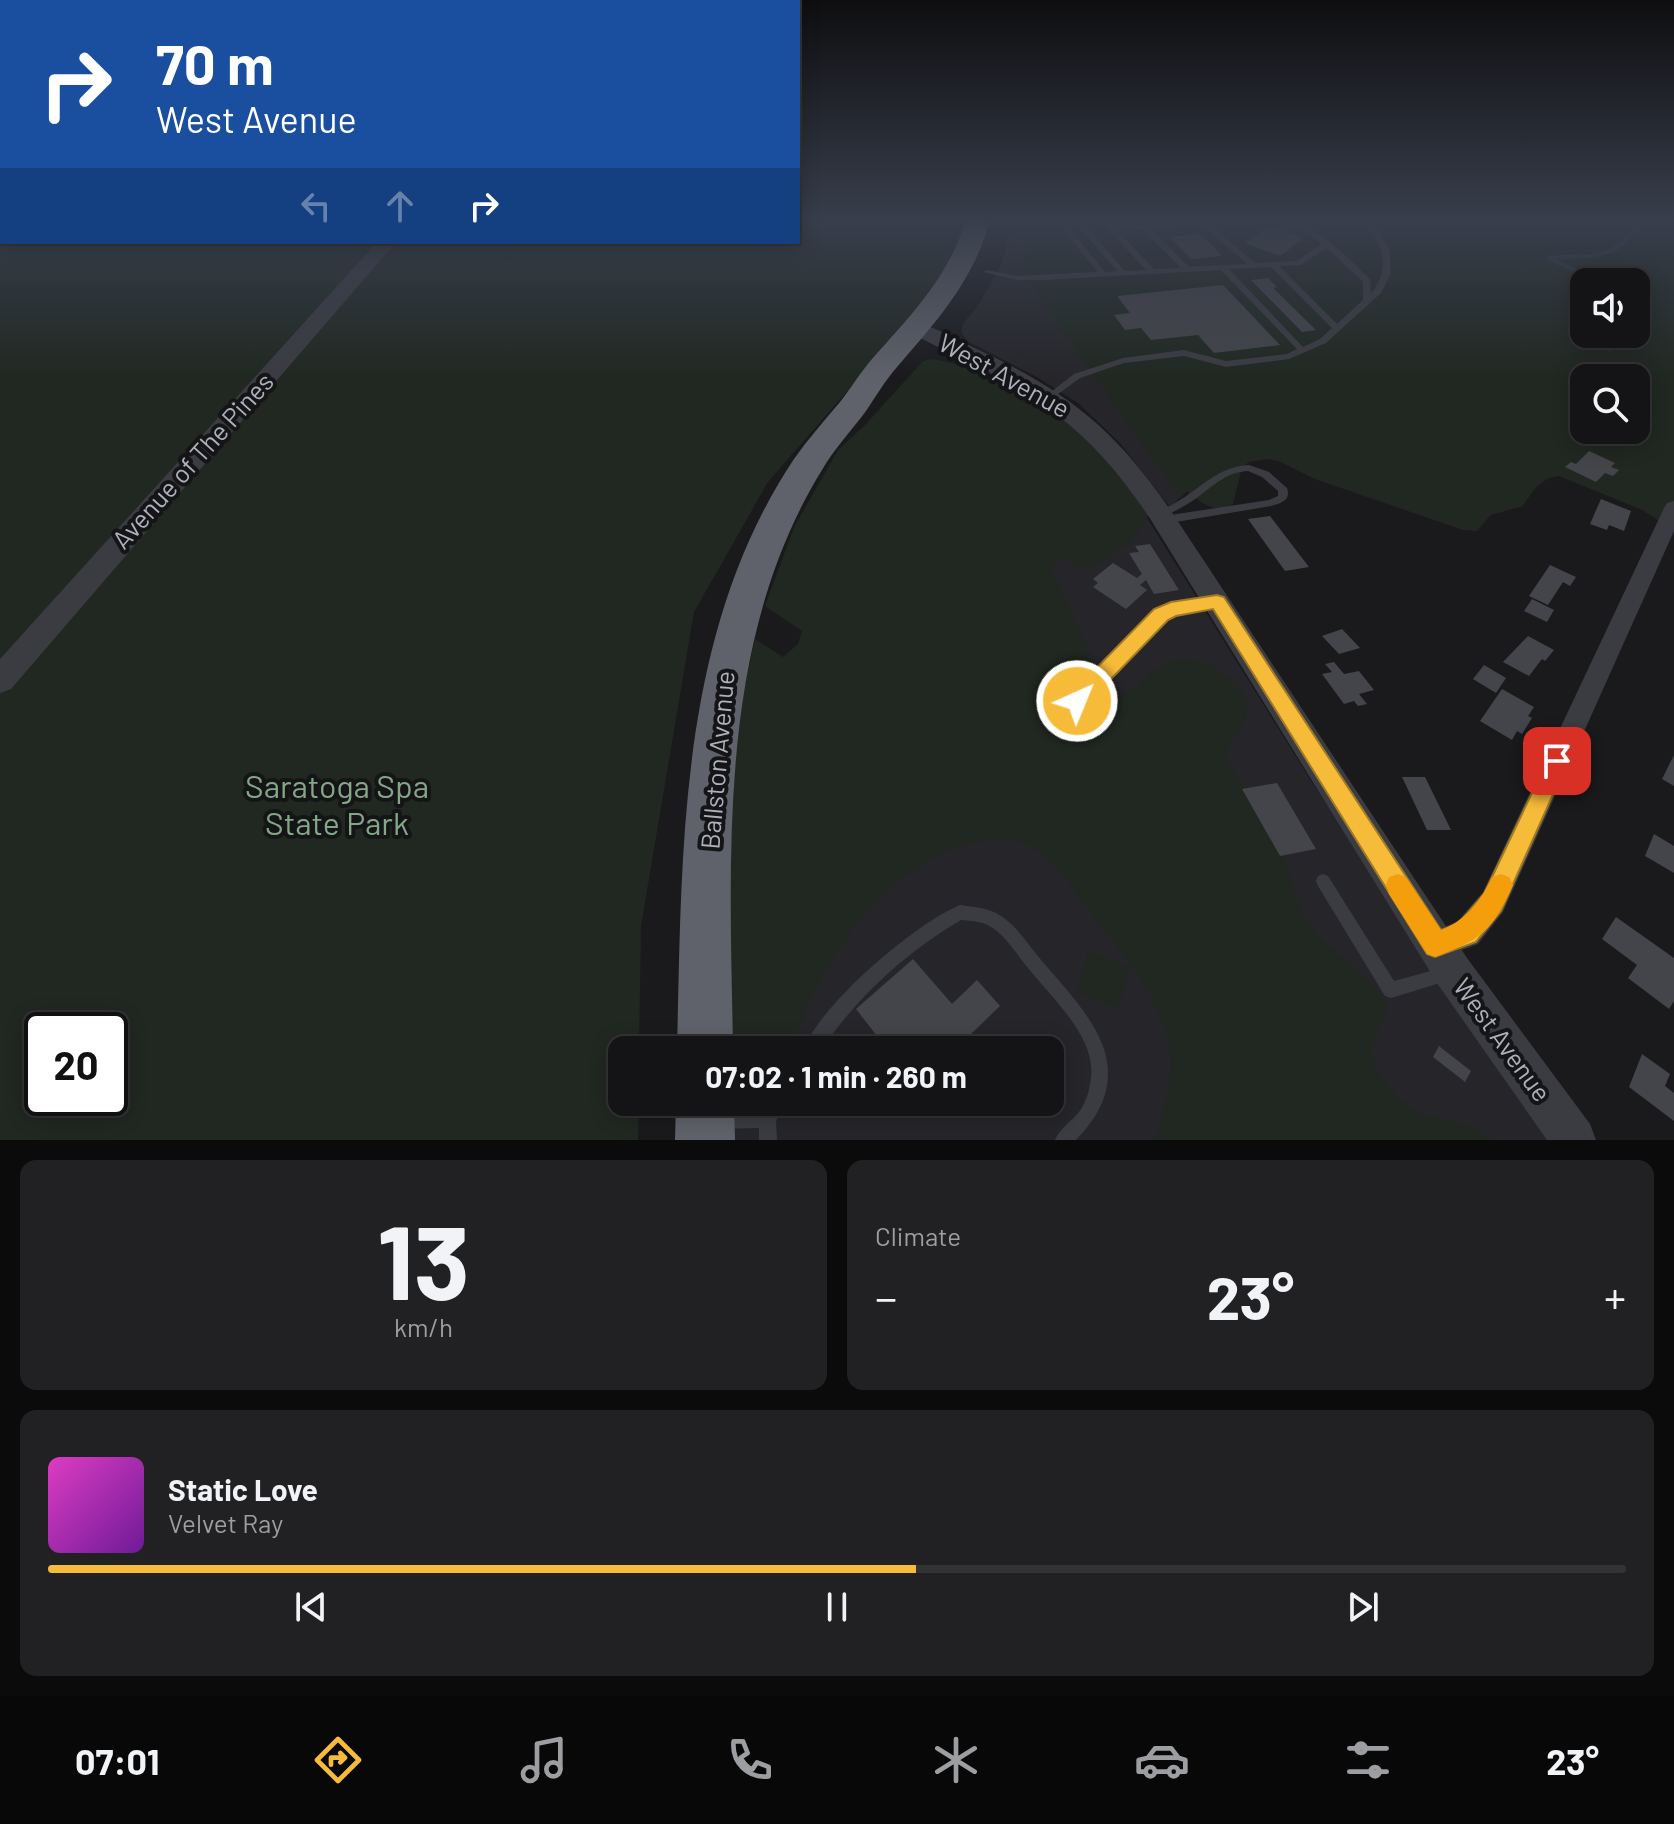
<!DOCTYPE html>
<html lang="en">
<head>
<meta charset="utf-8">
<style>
  body { margin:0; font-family:Barlow,sans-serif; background:#212123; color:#f1f3f6; height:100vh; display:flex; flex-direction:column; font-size:30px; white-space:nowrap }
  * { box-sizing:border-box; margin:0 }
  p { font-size:26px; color:#9d9ea1 }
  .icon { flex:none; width:44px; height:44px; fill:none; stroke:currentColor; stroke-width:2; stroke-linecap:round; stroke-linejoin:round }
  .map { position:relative; height:1140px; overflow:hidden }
  .side { display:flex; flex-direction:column; gap:20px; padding:20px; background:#0b0b0c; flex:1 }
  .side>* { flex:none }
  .banner { position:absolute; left:0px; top:0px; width:800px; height:244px; box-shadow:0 4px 20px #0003,0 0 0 2px #333335; background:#1a4fa0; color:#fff; overflow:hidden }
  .buttons { position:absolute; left:1570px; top:268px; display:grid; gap:16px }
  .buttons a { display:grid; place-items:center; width:80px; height:80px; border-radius:16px; background:#141416; box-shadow:0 4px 20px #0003,0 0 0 2px #333335; font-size:40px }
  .speed { position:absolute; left:24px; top:1012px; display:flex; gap:16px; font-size:40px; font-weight:700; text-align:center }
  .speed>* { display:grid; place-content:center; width:104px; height:104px; border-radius:50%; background:#141416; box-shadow:0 4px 20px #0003,0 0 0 2px #333335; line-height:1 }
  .speed .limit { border:4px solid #111; border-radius:12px; background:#fff; color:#111 }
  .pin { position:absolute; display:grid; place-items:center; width:68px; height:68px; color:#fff; margin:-34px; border-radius:16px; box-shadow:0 4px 12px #0006 }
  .me { position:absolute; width:88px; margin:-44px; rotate:44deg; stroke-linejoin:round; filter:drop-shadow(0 0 6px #0008) }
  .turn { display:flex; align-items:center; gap:28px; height:168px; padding:0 24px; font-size:36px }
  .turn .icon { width:104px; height:104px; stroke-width:2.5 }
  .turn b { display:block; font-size:56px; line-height:68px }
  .lanes { display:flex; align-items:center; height:76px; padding:0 24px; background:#0003; justify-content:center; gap:40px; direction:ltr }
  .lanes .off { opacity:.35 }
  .big { font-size:60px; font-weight:700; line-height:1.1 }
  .side .tile { flex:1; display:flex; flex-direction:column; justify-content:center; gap:12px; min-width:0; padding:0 28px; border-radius:16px; background:#212123 }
  .side .dial { align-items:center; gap:0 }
  .dial b { font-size:104px; line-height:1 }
  .song { display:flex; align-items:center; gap:24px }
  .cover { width:96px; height:96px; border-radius:12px; background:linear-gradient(135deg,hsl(310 70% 55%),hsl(280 70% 35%)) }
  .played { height:8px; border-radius:4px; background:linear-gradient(90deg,#f6bb39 55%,#333335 55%) }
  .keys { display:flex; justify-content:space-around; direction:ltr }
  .heat { display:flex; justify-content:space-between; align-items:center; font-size:44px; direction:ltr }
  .side .tiles { flex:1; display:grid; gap:20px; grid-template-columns:1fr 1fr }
  .tile:last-child { grid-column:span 2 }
  .trip { position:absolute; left:608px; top:1036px; width:456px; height:80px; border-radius:16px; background:#141416; box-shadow:0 4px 20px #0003,0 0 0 2px #333335; font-weight:700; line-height:80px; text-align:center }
  .menu { display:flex; height:128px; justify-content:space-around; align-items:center; background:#080809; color:#9d9ea1 }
  .menu .icon { width:56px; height:56px }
  .menu .selected { color:#f6bb39 }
  .menu b { font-size:36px; color:#f1f3f6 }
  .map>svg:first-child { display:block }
  .built { fill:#26262a }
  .green { fill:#202821; fill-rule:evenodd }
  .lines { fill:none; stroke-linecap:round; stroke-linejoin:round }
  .stream { stroke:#2f3942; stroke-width:4 }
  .building { fill:#44454a }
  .service { fill:#3b3c42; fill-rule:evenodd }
  .minor { fill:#3b3c42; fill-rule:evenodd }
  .tertiary { fill:#3b3c42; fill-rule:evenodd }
  .trunk { fill:#5f626a; fill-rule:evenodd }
  .route { fill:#f6bb39; stroke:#a07a25; stroke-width:2 }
  .slow { fill:#f59e0b }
  .labels { text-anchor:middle; stroke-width:8; stroke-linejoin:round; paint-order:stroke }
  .street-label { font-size:26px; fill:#adb1bc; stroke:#151518 }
  .near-park-label { font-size:32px; fill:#84a787; stroke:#151518 }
</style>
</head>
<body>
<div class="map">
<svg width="1674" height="1140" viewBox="0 0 1674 1140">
  <rect width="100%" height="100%" fill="#1a1a1d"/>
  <g class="built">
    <path d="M1013,220H1442L1465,230L1170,507L1120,443L1078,403L1035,376L967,341L962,333V325L979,304L1002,263Z"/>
    <path d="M1132,494L1308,776L1550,1140H721V1102H1050V1050H720L1000,616Z"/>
  </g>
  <g class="green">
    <path d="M798,220H967L961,246L938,287L768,482L694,612L641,926L639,1050H622V1102H639L638,1140H0V238L2,242H798ZM42,1030H110V1098H42Z"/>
    <path d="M1033,220H1674V530L1642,510L1559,476C1540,478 1533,491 1523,506L1491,515L1477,531L1463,530L1315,479L1281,462L1270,459L1249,462L1242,467L1233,504C1217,515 1200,503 1187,491L1180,498L1021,271ZM1584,282H1636V334H1584ZM1584,378H1636V430H1584Z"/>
    <path d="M932,359L967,366L1045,405L1070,421L1151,507C1143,539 1114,556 1085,569L1072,564L1065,557L1050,571C1078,612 1085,660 1115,698C1140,692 1150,666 1176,659C1200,653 1246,680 1247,707C1247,722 1233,739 1226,752C1237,785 1263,811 1278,842C1291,868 1292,898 1308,922C1330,955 1368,971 1388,1006L1370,1053L1381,1078L1398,1097L1419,1114L1465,1125L1493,1140H1157C1161,1117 1173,1078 1171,1057C1165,1004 1131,965 1100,925C1081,901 1063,870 1038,851C1014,834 989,838 963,846C872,876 822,966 789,1050H729L721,858L735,730L755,639L783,657L798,644L802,631L765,606L794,527L838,450L865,425L923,361Z"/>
    <path d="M1088,950L1129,968L1119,1010L1077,991Z"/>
  </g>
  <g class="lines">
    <g class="stream">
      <path d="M1584,291L1578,288L1583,285L1574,270L1549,258C1586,254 1615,264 1639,223L1635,220"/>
      <path d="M1610,349L1618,334"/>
    </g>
  </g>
  <g class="building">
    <path d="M1269,226L1304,238L1280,256L1245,243Z"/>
    <path d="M1200,233L1222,256L1191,259L1170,237Z"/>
    <path d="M1268,278L1277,287L1273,288L1316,330L1302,332L1251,280Z"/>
    <path d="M1223,285L1280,345L1214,353L1198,335L1151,340L1141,328L1125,330L1114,315L1130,313L1117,296Z"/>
    <path d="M1589,451L1615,463L1611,467L1619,470L1613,476L1605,473L1596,482L1565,467L1571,462L1576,464Z"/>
    <path d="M1601,499L1631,511L1624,531L1609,525L1607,530L1590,524Z"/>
    <path d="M1270,516L1309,567L1285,571L1248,519Z"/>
    <path d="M1150,544L1179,590L1154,594L1146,580L1140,585L1147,590L1126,609L1093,587L1098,583L1093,579L1113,563L1137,578L1142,574L1129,553L1139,552L1135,546Z"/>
    <path d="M1550,565L1576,577L1570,586L1563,582L1548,605L1529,596Z"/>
    <path d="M1532,599L1554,610L1547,622L1524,611Z"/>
    <path d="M1342,629L1360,648L1339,654L1322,636Z"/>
    <path d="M1528,636L1554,650L1545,661L1542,659L1529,676L1503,662Z"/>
    <path d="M1334,662L1344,674L1359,671L1374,690L1359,694L1367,704L1358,706L1354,701L1344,704L1322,674L1332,672L1325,664Z"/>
    <path d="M1484,665L1506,678L1496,693L1473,679Z"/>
    <path d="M1502,689L1534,707L1528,716L1532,718L1522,734L1517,731L1512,740L1480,721Z"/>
    <path d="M1674,755V786L1662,779Z"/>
    <path d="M1402,777H1425L1451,830H1427Z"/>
    <path d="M1277,783L1316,849L1280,856L1242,789Z"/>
    <path d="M1654,834L1674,846V873L1645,856Z"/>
    <path d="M1616,917L1674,958V1001L1669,1009L1628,978L1637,965L1602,939Z"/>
    <path d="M913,959L952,1004L977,980L1000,1006L969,1036L981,1050H888L856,1009Z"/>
    <path d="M1439,1046L1471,1071L1465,1082L1433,1057Z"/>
    <path d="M1642,1054L1670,1074L1665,1086L1674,1093V1121L1629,1087Z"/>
  </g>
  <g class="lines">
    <g class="service">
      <path d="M1092,220H1110L1146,227L1196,220H1216L1208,223L1255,263L1296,261L1322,244L1313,237L1278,220C1315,220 1345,256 1370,279L1371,293C1386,277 1387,251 1373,234C1368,229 1363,225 1358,220H1366L1380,232L1389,249L1391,273L1381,293L1326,343L1289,359L1226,367L1184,356L1124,363L1080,378L1050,400L1045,397L1047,395L1074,374L1123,358L1184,350L1226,361L1287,354L1297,349L1221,270L1042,280H1017L983,272L987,270L1017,276L1098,272L1059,225L1063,223ZM1103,223L1146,270L1125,271L1085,225ZM1201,224L1247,264L1189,267L1152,230ZM1112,225L1144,231L1181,268L1154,269ZM1078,226L1117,271L1105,272L1068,227ZM1327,248L1363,282V300L1337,324L1279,266L1301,265ZM1271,267L1332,328L1320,339L1303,347L1229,269Z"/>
      <rect x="0" y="228" width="2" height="4"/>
      <path d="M1249,465L1269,472L1287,488C1291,500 1282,503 1271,506L1164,524L1160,523L1159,520L1160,517L1155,514L1156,511C1162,509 1169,507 1175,503C1202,488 1216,467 1249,465ZM1248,471L1262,477L1278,491V496L1269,500L1164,516C1176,511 1187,505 1198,497C1214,485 1227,472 1248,471Z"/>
      <path d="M1217,598L1221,599L1223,602L1221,605L1174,613L1165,618L1081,705L1077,706L1073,705L1071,701L1073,697L1157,612L1171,605Z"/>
      <path d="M1323,874L1328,876L1394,981L1445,967L1450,970L1453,975L1450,980L1391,998L1385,996L1318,886L1316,881L1318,876Z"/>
      <path d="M960,905C974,907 990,908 1001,916C1018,927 1029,946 1042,961C1068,992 1110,1033 1108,1076C1107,1102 1093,1122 1076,1140H1055C1060,1128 1071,1122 1079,1112C1086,1102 1090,1090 1091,1077C1096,1037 1051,997 1028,968C1017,955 1006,936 991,927C983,921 971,921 961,920C905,953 858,996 821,1050H803C822,1003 913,925 960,905Z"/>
      <path d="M768,1102H786L776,1121L777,1140H759V1128L721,1129L715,1126L712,1120L715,1114L721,1111H763Z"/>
    </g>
    <path class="minor" d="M1674,501V531L1503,912L1478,944L1435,960L1424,956L1420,945L1424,934L1457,922L1483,892L1664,508L1667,503Z"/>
    <g class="tertiary">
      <path d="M377,242H396L11,689L0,693V659Z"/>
      <path d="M917,323C938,328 959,341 979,350C1066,391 1114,428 1169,508L1467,958L1590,1124L1596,1140H1547L1439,986L1151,520C1079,411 1022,389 910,333L906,329Z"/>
    </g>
    <g class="trunk">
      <path d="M966,220H990C974,280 937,321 897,367C885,381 876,396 866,411C851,431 834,449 822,470C716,642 730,856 733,1050H677C682,849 678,633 794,459C808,439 824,421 840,402C851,388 860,373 872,359C911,315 948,278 966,220Z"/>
      <path d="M676,1102H734L735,1140H675Z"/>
    </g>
  </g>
  <linearGradient id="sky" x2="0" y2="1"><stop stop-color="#0e0e10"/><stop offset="0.58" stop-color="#383e4c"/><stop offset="1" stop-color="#383e4c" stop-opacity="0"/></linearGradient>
  <rect width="1674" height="380" fill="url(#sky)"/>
  <path class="route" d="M1217,595L1224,597L1441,930L1458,924L1484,894L1550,755L1557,752L1565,755L1568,761L1501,911L1476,942L1435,957L1427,954L1213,609L1176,616L1168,620L1084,707L1077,709L1070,707L1067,701L1070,695L1154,609L1171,602Z"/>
  <path class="slow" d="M1398,874L1406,877L1441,930C1465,921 1481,901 1492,877L1501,874L1509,877L1513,885C1493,931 1480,940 1435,957L1427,954L1389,894L1386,885L1389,877Z"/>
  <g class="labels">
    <g class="street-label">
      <text transform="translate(1004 376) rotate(29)" y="9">West Avenue</text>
      <text transform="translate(193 461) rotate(-48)" y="9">Avenue of The Pines</text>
      <text transform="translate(718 760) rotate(-85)" y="9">Ballston Avenue</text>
      <text transform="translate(1502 1040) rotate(54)" y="9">West Avenue</text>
    </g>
    <g class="near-park-label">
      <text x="337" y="798">Saratoga Spa<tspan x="337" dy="37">State Park</tspan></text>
    </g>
  </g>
</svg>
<div class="buttons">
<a><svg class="icon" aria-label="sound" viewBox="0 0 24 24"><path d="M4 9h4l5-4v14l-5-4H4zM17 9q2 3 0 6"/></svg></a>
<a><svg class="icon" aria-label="search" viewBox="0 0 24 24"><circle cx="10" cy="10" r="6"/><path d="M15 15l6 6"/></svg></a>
</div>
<div class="speed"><div class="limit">20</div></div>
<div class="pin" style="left:1557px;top:761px;background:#d93025"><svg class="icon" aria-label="arrive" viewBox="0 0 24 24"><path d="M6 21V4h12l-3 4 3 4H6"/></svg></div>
<svg class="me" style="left:1077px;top:701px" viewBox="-20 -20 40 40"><circle r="17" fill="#f6bb39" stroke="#fff" stroke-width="3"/><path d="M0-11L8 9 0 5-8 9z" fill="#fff"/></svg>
<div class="trip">07:02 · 1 min · 260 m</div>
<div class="banner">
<div class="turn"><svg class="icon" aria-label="right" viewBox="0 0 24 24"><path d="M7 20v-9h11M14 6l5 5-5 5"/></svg><div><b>70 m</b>West Avenue</div></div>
<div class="lanes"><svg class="icon off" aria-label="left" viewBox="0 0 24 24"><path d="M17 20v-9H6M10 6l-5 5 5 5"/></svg><svg class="icon off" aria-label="ahead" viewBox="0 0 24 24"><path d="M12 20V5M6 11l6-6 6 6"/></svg><svg class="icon" aria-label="right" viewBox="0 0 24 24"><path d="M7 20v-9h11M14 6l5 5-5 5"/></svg></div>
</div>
</div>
<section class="side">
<div class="tiles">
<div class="tile dial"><b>13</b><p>km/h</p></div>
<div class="tile"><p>Climate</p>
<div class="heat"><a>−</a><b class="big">23°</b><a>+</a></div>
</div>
<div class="tile">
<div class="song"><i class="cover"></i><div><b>Static Love</b><p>Velvet Ray</p></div></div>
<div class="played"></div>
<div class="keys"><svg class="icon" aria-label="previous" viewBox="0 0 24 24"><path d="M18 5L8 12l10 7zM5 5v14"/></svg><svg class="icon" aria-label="pause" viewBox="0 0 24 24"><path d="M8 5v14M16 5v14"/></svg><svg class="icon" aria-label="next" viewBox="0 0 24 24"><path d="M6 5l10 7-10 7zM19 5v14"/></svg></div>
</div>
</div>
</section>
<nav class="menu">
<b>07:01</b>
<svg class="icon selected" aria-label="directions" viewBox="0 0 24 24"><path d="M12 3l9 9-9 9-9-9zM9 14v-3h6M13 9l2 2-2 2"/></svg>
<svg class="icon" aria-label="music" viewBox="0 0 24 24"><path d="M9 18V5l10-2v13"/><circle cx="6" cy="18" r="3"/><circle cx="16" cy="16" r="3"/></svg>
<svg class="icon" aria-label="phone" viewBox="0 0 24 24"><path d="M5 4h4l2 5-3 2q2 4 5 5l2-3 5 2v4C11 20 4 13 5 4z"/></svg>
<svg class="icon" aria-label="climate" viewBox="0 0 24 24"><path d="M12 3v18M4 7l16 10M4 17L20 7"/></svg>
<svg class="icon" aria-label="car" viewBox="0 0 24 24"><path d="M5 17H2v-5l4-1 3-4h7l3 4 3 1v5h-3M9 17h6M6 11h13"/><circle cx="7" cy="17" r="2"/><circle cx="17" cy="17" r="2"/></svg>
<svg class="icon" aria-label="filters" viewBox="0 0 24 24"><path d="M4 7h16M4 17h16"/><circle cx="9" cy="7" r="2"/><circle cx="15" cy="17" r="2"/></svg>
<b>23°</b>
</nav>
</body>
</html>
